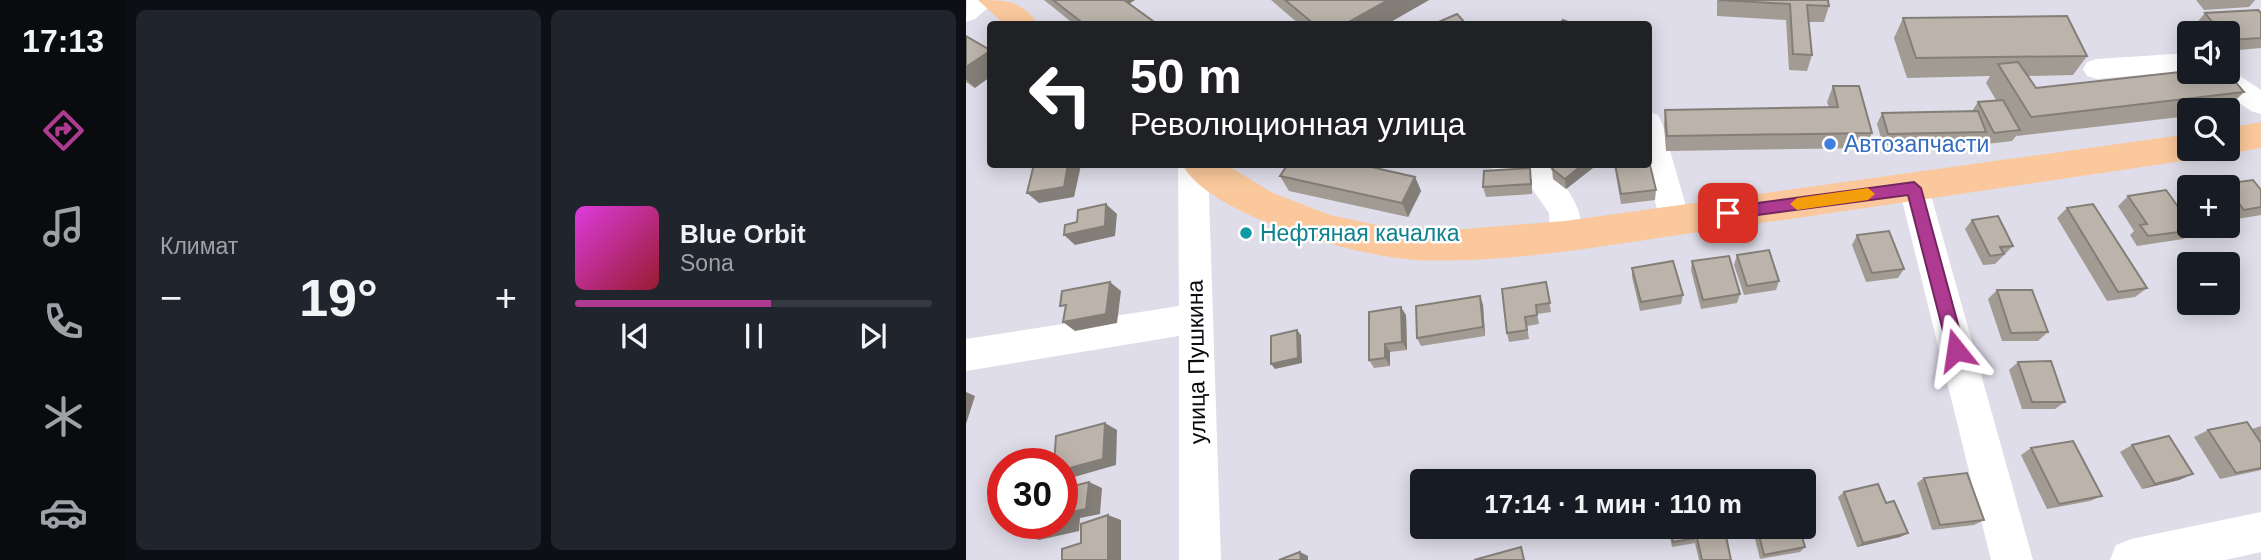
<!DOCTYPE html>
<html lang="ru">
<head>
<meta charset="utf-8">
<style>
  body { margin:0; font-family:Helvetica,sans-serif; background:#20242c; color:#f1f3f6; height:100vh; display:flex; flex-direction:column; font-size:26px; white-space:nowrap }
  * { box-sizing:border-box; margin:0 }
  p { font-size:23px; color:#9ea1a6 }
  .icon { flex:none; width:38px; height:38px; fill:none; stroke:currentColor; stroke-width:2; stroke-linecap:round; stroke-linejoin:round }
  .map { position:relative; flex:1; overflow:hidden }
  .side { display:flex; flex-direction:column; gap:10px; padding:10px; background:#0d0f14; width:840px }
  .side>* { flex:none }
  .guide { position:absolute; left:21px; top:21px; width:665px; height:147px; border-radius:7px; box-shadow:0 4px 18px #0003; background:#202124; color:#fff; overflow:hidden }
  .fabs { position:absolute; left:1211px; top:21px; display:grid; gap:14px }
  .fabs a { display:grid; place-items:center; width:63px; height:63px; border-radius:7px; background:#171b24; box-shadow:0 4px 18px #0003; font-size:35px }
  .speed { position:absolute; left:21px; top:448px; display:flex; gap:14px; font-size:35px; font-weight:700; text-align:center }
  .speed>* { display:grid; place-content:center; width:91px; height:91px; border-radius:50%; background:#171b24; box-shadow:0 4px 18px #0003; line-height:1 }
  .speed .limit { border:10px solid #d22; background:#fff; color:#111 }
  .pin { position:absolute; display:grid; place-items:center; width:60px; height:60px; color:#fff; margin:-30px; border-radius:14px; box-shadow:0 4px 10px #0006 }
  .me { position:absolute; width:77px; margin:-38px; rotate:345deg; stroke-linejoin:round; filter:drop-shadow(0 0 5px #0008) }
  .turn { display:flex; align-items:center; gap:24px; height:147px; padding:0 28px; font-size:32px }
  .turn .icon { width:91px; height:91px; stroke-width:2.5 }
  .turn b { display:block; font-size:49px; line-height:60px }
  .big { font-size:52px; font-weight:800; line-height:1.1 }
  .side .tile { flex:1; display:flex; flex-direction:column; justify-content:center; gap:10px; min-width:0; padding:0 24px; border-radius:10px; background:#20242c }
  .song { display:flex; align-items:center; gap:21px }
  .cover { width:84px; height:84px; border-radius:10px; background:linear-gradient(135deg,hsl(300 70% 55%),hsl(350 70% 35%)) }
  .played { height:7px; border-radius:4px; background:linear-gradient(90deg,#af3a91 55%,#363941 55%) }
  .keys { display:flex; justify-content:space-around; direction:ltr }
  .heat { display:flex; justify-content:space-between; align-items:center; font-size:38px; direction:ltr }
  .side .tiles { flex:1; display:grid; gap:10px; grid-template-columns:repeat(2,1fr) }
  .trip { position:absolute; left:444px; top:469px; width:406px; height:70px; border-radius:7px; background:#171b24; box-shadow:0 4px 18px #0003; font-weight:800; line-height:70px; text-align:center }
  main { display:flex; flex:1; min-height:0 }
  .menu { display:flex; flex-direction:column; width:126px; justify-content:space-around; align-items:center; background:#090b0e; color:#9ea1a6 }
  .menu .icon { width:49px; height:49px }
  .menu .active { color:#af3a91 }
  .menu b { font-size:32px; color:#f1f3f6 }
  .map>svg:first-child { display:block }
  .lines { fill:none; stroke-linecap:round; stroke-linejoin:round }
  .minor { fill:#fff; fill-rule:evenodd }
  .major { fill:#fac89c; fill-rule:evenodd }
  .wall { fill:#a29b93 }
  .shaded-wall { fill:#847e78 }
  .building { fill:#bcb4ab; stroke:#847e78; stroke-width:2 }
  .route { fill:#af3a91; stroke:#72265e; stroke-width:2 }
  .slow { fill:#f59e0b }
  .shop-dot { fill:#3f7fe0; stroke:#fff; stroke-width:2.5 }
  .culture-dot { fill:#0f9aa8; stroke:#fff; stroke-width:2.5 }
  .labels { text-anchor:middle; stroke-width:5; stroke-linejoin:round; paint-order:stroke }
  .shop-label { font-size:23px; fill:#366cbe; stroke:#fff; text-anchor:start }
  .culture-label { font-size:23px; fill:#0d838f; stroke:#fff; text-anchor:start }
  .street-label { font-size:23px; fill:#0b0b0f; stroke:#fff }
</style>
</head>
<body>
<main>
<nav class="menu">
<b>17:13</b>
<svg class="icon active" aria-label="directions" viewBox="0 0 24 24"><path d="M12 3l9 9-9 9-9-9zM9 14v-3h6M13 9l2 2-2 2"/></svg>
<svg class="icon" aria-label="music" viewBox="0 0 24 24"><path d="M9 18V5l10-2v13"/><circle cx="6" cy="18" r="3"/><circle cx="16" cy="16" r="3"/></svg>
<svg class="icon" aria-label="phone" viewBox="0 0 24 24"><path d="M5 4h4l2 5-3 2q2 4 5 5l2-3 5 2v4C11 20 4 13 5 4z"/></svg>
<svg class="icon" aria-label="climate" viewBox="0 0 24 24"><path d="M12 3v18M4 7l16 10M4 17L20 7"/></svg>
<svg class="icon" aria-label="car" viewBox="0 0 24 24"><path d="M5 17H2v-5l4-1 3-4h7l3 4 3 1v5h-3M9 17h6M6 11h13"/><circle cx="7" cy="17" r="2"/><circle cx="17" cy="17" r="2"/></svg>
</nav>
<section class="side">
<div class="tiles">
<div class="tile"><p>Климат</p>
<div class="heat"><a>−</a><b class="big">19°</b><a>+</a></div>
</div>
<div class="tile">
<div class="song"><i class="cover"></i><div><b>Blue Orbit</b><p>Sona</p></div></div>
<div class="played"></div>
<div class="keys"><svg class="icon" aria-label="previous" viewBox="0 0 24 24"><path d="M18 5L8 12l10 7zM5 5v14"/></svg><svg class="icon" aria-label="pause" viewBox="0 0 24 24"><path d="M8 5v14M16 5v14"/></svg><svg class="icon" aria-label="next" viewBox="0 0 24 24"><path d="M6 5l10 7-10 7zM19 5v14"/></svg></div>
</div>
</div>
</section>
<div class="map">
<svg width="1295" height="560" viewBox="0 0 1295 560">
  <rect width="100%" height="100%" fill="#dedde9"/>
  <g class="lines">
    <g class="minor">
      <path d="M31,0L9,19L0,22L1,0Z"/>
      <path d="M1223,53V71L1131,79L1121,76L1117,69L1121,62L1131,59Z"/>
      <path d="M1262,68L1295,90V114L1285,111L1238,79L1234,72H1262Z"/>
      <path d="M682,112L692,115L696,123L724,220L719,229L708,233L697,229L678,164H682Z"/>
      <path d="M212,164H242L255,560H213V336L0,371V339L213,306Z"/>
      <path d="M524,164H583C599,187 626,215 611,244L600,248L589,244L584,235L583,213L560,180L528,172Z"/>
      <path d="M948,176L959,179L963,188L1067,560H1025L933,188L937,179Z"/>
      <path d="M1295,512V552L1259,560H1144L1150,545L1165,539Z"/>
    </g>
    <g class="major">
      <path d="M12,0C39,0 56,0 72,24H38Z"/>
      <path d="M1295,122V148L1262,154L1250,150L1262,149V128Z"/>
      <path d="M1223,134V149H1239L1235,156L1223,160C1062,184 901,208 740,231C645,244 548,264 451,260C394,257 244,217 216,164H259L307,193L364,215L411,225L485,230L599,221Z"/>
    </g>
  </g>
  <g class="wall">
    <path d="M78,0H169L163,4L191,24H108Z"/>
    <path d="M305,0H463L421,24H333Z"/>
    <path d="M751,0H862L863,6L858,22H843L846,55L841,71L823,70L820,20L751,16Z"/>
    <path d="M1230,0H1289L1283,7L1238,10Z"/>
    <path d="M1239,13H1295V48L1262,51V33H1236L1229,25Z"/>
    <path d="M937,18L1121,56L1107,75L1061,76L1070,88L1278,92L1260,110H1223V116L1051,136V135L1046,141L1021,144L1018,137L1013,143L917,145L911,124L916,113L1006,111L1012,102L1030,100L1020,83L1024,76L941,78L928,38Z"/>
    <path d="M0,36L9,88L0,82Z"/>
    <path d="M867,86L906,133L899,148L700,151L698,125L699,110L863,107L861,102Z"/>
    <path d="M592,164H632L600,189L587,179L586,169Z"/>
    <path d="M648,164H682L690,190L689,200L655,204Z"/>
    <path d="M314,176L449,177L455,191L442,217L323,191Z"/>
    <path d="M566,179V194L520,197L517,187Z"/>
    <path d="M1258,184L1295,190V215L1265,220L1263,218L1262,219V187H1254Z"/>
    <path d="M1223,189V211L1214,197Z"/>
    <path d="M1162,196L1229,230L1217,239L1171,246L1164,235L1168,231L1152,206Z"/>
    <path d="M1101,208L1181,288L1169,297L1141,301L1091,218Z"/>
    <path d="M1006,220L1047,246L1029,264L1017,265L999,229Z"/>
    <path d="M891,235L938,269L932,278L900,282L886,245Z"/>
    <path d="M771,255L813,281L810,290L778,295L768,265Z"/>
    <path d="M726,261L774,294L771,303L735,309L725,270Z"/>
    <path d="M666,268L717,295L715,304L674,311L666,277Z"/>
    <path d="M580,282L585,312L571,314L573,324L561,326L563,339L543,342L541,333Z"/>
    <path d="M1031,290L1082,332L1072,341H1036L1022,299Z"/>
    <path d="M514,296L517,305L519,336L455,346L451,338Z"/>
    <path d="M440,315L441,350L424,352V366L408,368L403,360Z"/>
    <path d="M1052,362L1099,402L1089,409H1056L1043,370Z"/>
    <path d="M1295,426V470L1254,479L1228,437L1242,430L1286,429Z"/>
    <path d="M1166,445L1227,474L1213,480L1176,489L1154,452Z"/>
    <path d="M1065,448L1136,496L1124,501L1081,509L1055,455Z"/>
    <path d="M958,478L1018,520L1008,525L966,530L951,483Z"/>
    <path d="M878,492L920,503L942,533L934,537L891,547L872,497Z"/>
    <path d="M702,527H758L765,560H733L729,543L706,547Z"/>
    <path d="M786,527H833L839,547L834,552L794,559Z"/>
  </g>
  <g class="shaded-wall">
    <path d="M150,0H169L155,8Z"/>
    <path d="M422,0H463L421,24H379Z"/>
    <path d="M24,51V77L9,88L0,79V67Z"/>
    <path d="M102,164L115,165L108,197L73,203L61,193Z"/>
    <path d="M617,164H632L600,189L599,179Z"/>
    <path d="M449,177L455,191L442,217L436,203Z"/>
    <path d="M140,204L151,214L149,236L109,245L98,235Z"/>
    <path d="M144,282L155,291L151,323L109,331L97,322Z"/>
    <path d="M514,296L517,305L519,336L517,327Z"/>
    <path d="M435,307L440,315L441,350L436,342Z"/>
    <path d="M331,330L335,335L336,363L309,369L305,364Z"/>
    <path d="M419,344L424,352V366L419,358Z"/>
    <path d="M0,392L9,396L0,424Z"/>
    <path d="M139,423L151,430L150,465L101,479L96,476V470Z"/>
    <path d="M1227,474L1213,480L1176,489L1189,484Z"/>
    <path d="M123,482L136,488L134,514L114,518L113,531L73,540L58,536L100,513Z"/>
    <path d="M142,515L155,520V560H142Z"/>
    <path d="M942,533L934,537L891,547L897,543Z"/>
    <path d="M334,552L342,556V560H335Z"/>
  </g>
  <g class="building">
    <path d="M87,0H158L191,24H118Z"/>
    <path d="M319,0H422L379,24H348Z"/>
    <path d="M753,0H862L863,6L841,5L846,55L827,54L824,4Z"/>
    <path d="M1292,10L1295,13V38L1262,40V33H1255L1239,13Z"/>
    <path d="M491,14L500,24H468Z"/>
    <path d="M1101,16L1121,56L950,58L937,18Z"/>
    <path d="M597,20L607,24H593Z"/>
    <path d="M0,36L24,50V51L0,67Z"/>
    <path d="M1052,62L1070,88L1223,71L1261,72L1278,92L1065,117L1032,64Z"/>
    <path d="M867,86H893L906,133L701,136L699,110L872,107Z"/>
    <path d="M1037,100L1054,130L1028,133L1012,102Z"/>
    <path d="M1012,111L1020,132L922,134L916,113Z"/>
    <path d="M682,157L690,190L655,194L649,164H682Z"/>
    <path d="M68,164H102L98,187L61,193Z"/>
    <path d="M322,164H392L449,177L436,203L314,176Z"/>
    <path d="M592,164H617L599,179L586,169Z"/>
    <path d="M564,168L565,184L517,187L518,171Z"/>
    <path d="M1287,180L1295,190V207L1278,210L1262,189V187H1260L1258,184Z"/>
    <path d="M1245,184L1248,187H1225Z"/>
    <path d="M1200,190L1223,222V226H1226L1229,230L1182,236L1174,225L1181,224L1162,196Z"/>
    <path d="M140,204L139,226L98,235L99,225L111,222L112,210Z"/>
    <path d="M1127,204L1181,288L1152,292L1101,208Z"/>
    <path d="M1262,206L1268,214L1262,215Z"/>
    <path d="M1032,216L1047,246L1034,247L1038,254L1024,256L1006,220Z"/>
    <path d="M923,231L938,269L906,273L891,235Z"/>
    <path d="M803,250L813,281L781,286L771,255Z"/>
    <path d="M763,256L774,294L737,300L726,261Z"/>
    <path d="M707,261L717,295L675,302L666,268Z"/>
    <path d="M144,282L140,314L97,322L100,305L94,306L96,291Z"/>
    <path d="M580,282L584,303L570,305L571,315L559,317L561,330L541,333L536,289Z"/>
    <path d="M1031,290H1066L1082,332L1045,333Z"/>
    <path d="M514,296L517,327L451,338L450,306Z"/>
    <path d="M435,307L436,342L419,344V358L403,360V312Z"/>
    <path d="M331,330L332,358L305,364V336Z"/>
    <path d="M1085,361L1099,402H1066L1052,362Z"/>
    <path d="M1281,422L1295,443V468L1270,473L1242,430Z"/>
    <path d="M139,423L137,459L96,470V464H88L90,436Z"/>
    <path d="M1203,436L1227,474L1189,484L1166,445Z"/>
    <path d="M1107,441L1136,496L1093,504L1065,448Z"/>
    <path d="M1001,473L1018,520L974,525L958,478Z"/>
    <path d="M123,482L120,509L100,513L99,526L58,536L59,523H96V489Z"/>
    <path d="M912,484L920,503L928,501L942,533L897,543L878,492Z"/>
    <path d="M142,515V560H96V549L115,543V524Z"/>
    <path d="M704,527H758L765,560H736L731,538L707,542Z"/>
    <path d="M791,527H833L839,547L798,555Z"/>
    <path d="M555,547L558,560H508Z"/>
    <path d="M334,552L335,560H313Z"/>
  </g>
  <path class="route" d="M948,182L955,188L999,350L996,356L990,358L985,356L982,350L942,195L762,219L754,213L762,207Z"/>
  <path class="slow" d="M902,188L909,194L902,200L831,210L824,204L831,198Z"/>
  <circle class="shop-dot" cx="864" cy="144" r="7"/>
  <circle class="culture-dot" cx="280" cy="233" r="7"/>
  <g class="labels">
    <g class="shop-label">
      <text x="878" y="152">Автозапчасти</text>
    </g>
    <g class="culture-label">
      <text x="294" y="241">Нефтяная качалка</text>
    </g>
    <g class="street-label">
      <text transform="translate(230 362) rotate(-91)" y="8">улица Пушкина</text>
    </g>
  </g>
</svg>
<div class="fabs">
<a><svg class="icon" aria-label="sound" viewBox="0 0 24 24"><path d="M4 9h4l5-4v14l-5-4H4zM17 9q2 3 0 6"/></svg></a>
<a><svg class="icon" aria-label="search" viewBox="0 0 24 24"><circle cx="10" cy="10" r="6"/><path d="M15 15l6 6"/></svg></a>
<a>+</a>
<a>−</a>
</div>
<div class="speed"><div class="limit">30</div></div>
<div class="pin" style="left:762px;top:213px;background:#d93025"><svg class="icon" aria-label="arrive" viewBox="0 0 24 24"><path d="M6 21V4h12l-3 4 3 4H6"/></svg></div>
<svg class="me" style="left:990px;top:350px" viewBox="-20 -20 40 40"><path d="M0-17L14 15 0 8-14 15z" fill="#af3a91" stroke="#fff" stroke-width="4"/></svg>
<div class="trip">17:14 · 1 мин · 110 m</div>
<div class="guide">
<div class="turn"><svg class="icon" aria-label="left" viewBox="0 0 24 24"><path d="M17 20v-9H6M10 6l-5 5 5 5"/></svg><div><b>50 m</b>Революционная улица</div></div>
</div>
</div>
</main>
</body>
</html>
